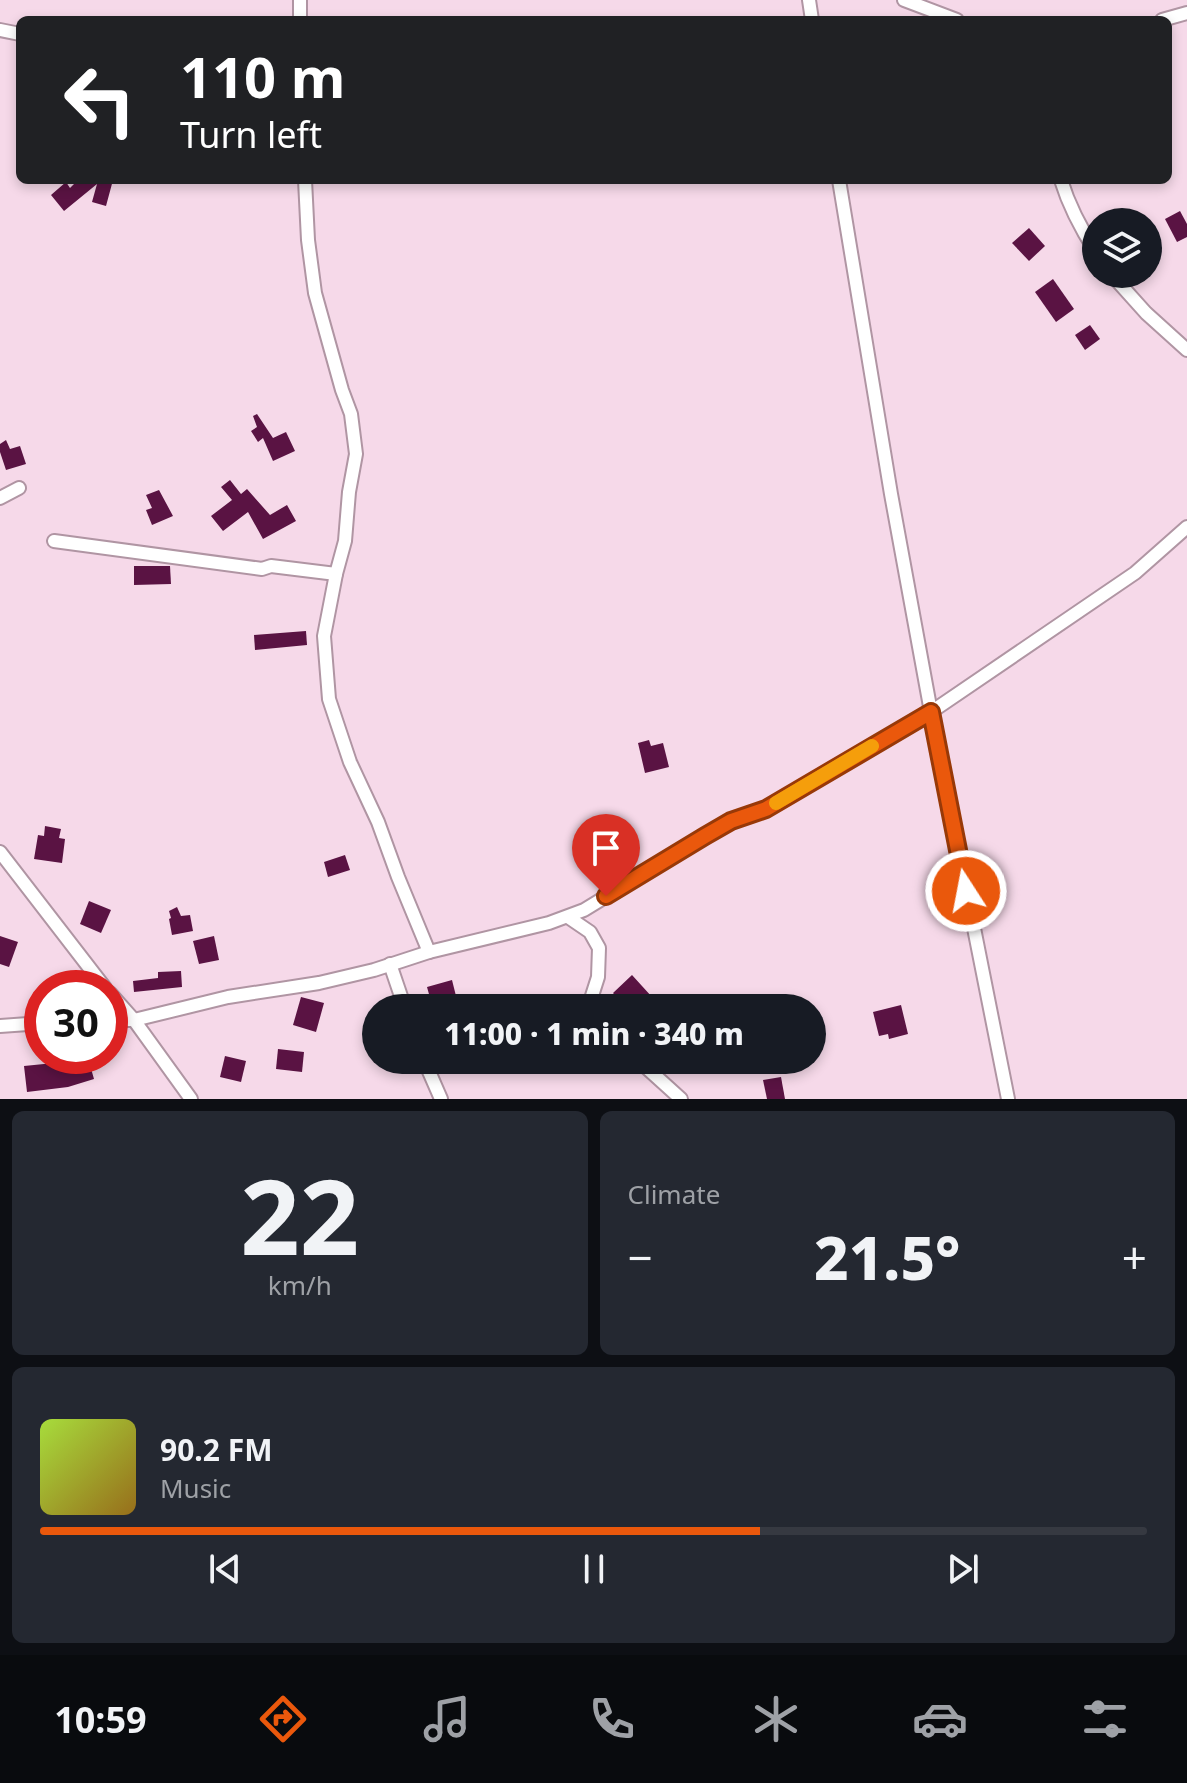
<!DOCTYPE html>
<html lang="en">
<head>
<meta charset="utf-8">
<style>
  body { margin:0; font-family:"Noto Sans",sans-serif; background:#242831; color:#f1f3f6; height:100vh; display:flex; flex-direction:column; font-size:30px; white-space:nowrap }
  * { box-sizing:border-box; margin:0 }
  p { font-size:26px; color:#9ea1a6 }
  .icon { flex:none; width:44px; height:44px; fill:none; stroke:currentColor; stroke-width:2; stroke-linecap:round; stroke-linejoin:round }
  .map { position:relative; height:1099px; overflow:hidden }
  .sheet { display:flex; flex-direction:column; gap:12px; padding:12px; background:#0d0f14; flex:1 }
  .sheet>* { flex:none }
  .guide { position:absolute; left:16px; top:16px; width:1156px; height:168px; border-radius:12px; box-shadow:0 4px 12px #0003; background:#202124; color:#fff; overflow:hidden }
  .controls { position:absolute; left:1082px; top:208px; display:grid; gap:16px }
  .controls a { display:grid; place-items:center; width:80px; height:80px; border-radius:50%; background:#171b24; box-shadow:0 4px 12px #0003; font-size:40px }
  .speed { position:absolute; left:24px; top:970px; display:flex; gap:16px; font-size:40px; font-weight:700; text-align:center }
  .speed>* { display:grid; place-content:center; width:104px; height:104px; border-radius:50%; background:#171b24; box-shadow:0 4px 12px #0003; line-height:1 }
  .speed .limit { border:12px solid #d22; background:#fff; color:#111 }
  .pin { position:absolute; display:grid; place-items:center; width:68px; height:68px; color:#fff; margin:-82px -34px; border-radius:50% 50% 50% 0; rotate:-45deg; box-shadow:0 0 8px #0007 }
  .pin .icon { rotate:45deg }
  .me { position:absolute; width:88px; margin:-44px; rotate:349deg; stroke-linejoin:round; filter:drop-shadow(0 0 6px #0008) }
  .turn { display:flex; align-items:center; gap:28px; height:168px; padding:0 32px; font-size:36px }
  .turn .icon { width:104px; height:104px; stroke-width:2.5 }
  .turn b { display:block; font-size:56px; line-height:68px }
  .big { font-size:60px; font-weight:800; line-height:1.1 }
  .sheet .widget { flex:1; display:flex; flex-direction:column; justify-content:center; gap:12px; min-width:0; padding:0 28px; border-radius:12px; background:#242831 }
  .sheet .dial { align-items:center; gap:0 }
  .dial b { font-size:104px; line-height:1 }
  .song { display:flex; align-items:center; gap:24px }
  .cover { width:96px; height:96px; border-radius:12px; background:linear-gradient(135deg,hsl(80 70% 55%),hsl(40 70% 35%)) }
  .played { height:8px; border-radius:4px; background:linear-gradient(90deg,#ea580c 65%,#363941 65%) }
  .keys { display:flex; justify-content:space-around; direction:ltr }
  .heat { display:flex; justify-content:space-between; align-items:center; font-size:44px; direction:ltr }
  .sheet .tiles { flex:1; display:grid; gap:12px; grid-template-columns:1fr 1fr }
  .widget:last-child { grid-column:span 2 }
  .trip { position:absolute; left:362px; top:994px; width:464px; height:80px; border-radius:40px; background:#171b24; box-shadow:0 4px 12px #0003; font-weight:800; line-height:80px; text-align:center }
  .dock { display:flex; height:128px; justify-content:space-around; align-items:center; background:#090b0e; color:#9ea1a6 }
  .dock .icon { width:56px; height:56px }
  .dock .selected { color:#ea580c }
  .dock b { font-size:36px; color:#f1f3f6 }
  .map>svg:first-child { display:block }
  .building { fill:#5a1343 }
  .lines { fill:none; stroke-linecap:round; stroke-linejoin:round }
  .minor-casing { stroke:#b095a3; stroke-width:16 }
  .minor { stroke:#fff; stroke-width:12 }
  .route-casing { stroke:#983908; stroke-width:20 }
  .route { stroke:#ea580c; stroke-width:14 }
  .slow { stroke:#f59e0b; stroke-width:14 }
</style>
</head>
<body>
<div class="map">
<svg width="1187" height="1099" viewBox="0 0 1187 1099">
  <rect width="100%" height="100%" fill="#f6d9e9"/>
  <g class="building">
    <path d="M78,180H113L106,206L92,202L97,184L64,211L51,195L66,182L70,188Z"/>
    <path d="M1180,211L1187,224V237L1177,242L1165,219Z"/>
    <path d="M1029,228L1045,246L1029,261L1012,243Z"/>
    <path d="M1053,279L1074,309L1056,322L1035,292Z"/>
    <path d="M1090,325L1100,339L1085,350L1075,335Z"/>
    <path d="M257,414L273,438L286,432L295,451L273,461L263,438L258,442L251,431L257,427L253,416Z"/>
    <path d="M6,440L10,449L20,446L26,464L6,470L0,452V444Z"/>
    <path d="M230,480L241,494L247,489L270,515L287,505L296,521L263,539L248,512L223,531L211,516L232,500L221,487Z"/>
    <path d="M159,490L173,516L152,525L146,510L152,508L146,495Z"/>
    <path d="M134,566H170L171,584L134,585Z"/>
    <path d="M306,631L307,645L255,650L254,635Z"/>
    <path d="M649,740L651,746L663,743L669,767L645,773L638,743Z"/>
    <path d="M45,826L61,829L59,838L65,839L62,863L34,859L38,835L44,836Z"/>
    <path d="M345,855L350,870L328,877L324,862Z"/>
    <path d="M89,901L111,910L101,933L80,924Z"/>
    <path d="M177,907L181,916L190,915L193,931L172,935L169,919L171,918L169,911Z"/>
    <path d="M0,936L18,942L9,967L0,964Z"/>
    <path d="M214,936L219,960L199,964L193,941Z"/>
    <path d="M181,971L182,987L134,992L133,981L158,978V972Z"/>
    <path d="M632,975L662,1008H610L619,1000L613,993Z"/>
    <path d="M452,980L458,1004L447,1007L446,1001L432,1005L427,987Z"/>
    <path d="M301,997L324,1003L316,1032L293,1025Z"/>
    <path d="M901,1005L908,1034L889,1039L888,1034L879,1036L873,1012Z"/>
    <path d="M278,1049L304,1052L302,1072L276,1069Z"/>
    <path d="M225,1056L246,1061L241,1082L220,1077Z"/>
    <path d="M88,1058L94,1079L68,1087L27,1092L24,1066L54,1063L55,1069Z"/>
    <path d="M781,1077L785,1099H767L763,1080Z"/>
  </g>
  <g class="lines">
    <defs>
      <g id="minor">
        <path d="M809,0L812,20"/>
        <path d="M904,0L957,20"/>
        <path d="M300,20V0"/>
        <path d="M1162,20L1187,13"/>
        <path d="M0,30L20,34"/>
        <path d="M305,180L308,240L315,293L342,390L351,414L356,454L349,492L345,541L336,574L324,636L329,699L350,762L378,822L398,877L429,952"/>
        <path d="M839,180L891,494L931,712L1008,1099"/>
        <path d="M1061,180C1069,206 1081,229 1096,252"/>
        <path d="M1111,274L1146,313L1187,350"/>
        <path d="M0,498L19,488"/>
        <path d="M54,541L262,569L271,566L336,574"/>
        <path d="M0,852L105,988"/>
        <path d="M568,917L590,932L599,948L598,977L590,1002L591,1008"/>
        <path d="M390,964L405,1008"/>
        <path d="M110,993L134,1020L191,1099"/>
        <path d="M110,1020H134L228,997L319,983L374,970L429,952L549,923L584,910L705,836L731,821L766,809L931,712L1135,573L1187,527"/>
        <path d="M0,1026L42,1023"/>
        <path d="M424,1060L441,1099"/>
        <path d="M638,1060L681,1099"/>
      </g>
    </defs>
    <use href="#minor" class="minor-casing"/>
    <use href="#minor" class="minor"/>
  </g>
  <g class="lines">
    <defs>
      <path id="route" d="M606,896L705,836L731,821L766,809L931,712L966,891"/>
    </defs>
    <use href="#route" class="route-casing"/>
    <use href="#route" class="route"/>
    <path class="slow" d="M776,803L872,746"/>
  </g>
</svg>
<div class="controls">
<a><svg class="icon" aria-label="layers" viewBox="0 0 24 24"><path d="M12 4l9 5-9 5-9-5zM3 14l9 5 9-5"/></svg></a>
</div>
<div class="speed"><div class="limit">30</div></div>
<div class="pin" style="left:606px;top:896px;background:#d93025"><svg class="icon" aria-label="arrive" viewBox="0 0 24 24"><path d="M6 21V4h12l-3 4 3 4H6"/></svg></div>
<svg class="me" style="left:966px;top:891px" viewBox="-20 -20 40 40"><circle r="17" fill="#ea580c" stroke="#fff" stroke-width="3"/><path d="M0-11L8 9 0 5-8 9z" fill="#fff"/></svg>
<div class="trip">11:00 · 1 min · 340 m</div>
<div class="guide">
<div class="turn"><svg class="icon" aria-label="left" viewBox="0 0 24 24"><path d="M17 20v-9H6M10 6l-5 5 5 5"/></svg><div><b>110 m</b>Turn left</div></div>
</div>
</div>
<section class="sheet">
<div class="tiles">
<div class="widget dial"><b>22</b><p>km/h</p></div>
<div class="widget"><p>Climate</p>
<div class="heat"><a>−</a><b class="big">21.5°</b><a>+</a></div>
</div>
<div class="widget">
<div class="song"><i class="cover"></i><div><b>90.2 FM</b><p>Music</p></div></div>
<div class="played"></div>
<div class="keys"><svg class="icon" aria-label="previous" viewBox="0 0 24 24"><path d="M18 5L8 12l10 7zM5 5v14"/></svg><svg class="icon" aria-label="pause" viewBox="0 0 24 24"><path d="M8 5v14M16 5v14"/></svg><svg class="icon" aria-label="next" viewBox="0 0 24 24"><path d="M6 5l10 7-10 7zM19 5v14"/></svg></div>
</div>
</div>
</section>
<nav class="dock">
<b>10:59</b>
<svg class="icon selected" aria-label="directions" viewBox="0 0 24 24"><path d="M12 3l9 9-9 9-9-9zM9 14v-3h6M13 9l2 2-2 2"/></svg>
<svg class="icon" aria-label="music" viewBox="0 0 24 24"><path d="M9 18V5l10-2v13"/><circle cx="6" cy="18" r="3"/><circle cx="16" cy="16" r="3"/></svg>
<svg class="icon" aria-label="phone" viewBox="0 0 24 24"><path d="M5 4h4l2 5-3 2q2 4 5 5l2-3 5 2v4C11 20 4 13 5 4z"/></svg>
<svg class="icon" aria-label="climate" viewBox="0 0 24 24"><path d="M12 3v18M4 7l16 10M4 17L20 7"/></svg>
<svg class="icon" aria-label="car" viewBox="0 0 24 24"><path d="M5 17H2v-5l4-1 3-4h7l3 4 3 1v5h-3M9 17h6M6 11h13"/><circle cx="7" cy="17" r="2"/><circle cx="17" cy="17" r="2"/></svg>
<svg class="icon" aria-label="filters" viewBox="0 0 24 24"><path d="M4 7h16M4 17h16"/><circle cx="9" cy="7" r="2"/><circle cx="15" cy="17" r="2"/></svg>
</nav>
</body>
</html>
